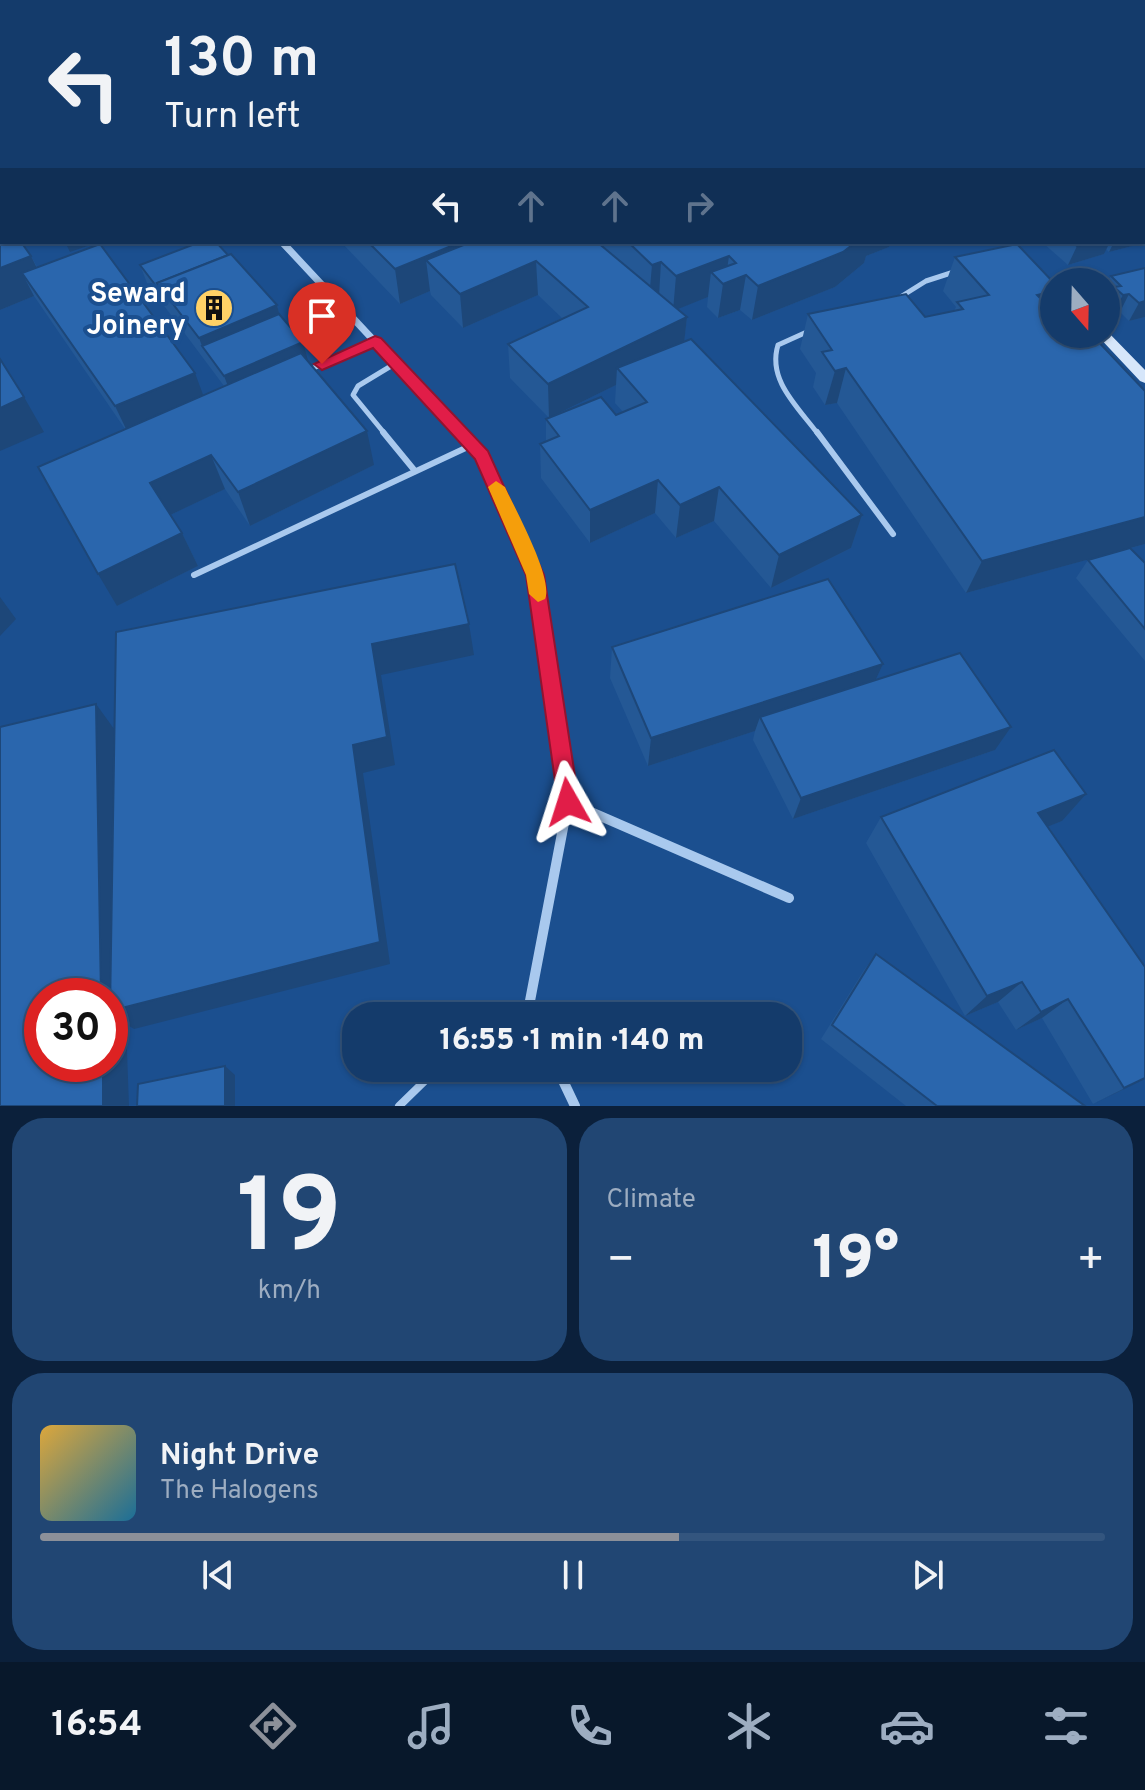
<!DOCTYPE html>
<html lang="en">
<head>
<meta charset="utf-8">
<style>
  body { margin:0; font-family:Overpass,sans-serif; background:#214673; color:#f1f3f6; height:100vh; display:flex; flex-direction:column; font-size:30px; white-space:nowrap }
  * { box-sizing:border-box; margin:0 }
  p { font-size:26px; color:#9dadc1 }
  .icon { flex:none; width:44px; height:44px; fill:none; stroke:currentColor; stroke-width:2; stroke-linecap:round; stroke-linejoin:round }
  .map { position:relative; height:1106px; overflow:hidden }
  .panel { display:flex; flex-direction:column; gap:12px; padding:12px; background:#0b203b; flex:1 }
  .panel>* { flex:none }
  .guide { position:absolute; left:0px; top:0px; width:1146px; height:244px; box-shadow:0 2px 6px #0004,0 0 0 2px #33557e; background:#143b6b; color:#f1f3f6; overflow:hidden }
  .needle { width:52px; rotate:160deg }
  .controls { position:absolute; left:1040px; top:268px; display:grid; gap:16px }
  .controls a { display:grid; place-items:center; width:80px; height:80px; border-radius:50%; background:#143b6b; box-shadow:0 2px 6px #0004,0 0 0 2px #33557e; font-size:40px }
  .speed { position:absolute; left:24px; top:978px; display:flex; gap:16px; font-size:40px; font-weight:700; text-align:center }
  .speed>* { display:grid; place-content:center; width:104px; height:104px; border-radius:50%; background:#143b6b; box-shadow:0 2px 6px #0004,0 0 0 2px #33557e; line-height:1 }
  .speed .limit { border:12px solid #d22; background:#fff; color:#111 }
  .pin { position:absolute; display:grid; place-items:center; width:68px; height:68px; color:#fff; margin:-82px -34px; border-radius:50% 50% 50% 0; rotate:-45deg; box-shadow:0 0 8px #0007 }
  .pin .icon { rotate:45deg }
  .me { position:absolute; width:88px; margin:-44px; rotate:354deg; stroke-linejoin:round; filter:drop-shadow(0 0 6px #0008) }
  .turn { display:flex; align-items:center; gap:28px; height:168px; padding:0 32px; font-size:36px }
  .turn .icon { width:104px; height:104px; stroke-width:2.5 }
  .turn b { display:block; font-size:56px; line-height:68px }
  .lanes { display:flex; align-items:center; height:76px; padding:0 32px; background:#0003; justify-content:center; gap:40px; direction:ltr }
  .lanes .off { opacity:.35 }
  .big { font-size:60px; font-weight:800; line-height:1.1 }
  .panel .card { flex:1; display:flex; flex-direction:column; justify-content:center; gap:12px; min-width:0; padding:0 28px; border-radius:32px; background:#214673 }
  .panel .dial { align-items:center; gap:0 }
  .dial b { font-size:104px; line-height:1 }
  .song { display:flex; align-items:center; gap:24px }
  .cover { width:96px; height:96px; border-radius:12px; background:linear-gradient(135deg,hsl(40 70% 55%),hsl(200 70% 35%)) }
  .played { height:8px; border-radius:4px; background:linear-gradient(90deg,#8c9099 60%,#33557e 60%) }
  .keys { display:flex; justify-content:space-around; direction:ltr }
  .heat { display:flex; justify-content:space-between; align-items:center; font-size:44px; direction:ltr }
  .panel .tiles { flex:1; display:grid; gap:12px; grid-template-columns:1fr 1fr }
  .card:last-child { grid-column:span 2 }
  .trip { position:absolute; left:342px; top:1002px; width:460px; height:80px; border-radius:32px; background:#143b6b; box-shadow:0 2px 6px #0004,0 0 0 2px #33557e; font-weight:800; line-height:80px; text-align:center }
  .tabs { display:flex; height:128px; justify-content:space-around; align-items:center; background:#08182b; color:#9dadc1 }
  .tabs .icon { width:56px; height:56px }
  .tabs .selected { color:#8c9099 }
  .tabs b { font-size:36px; color:#f1f3f6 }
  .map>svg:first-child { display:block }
  .green { fill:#2461a8 }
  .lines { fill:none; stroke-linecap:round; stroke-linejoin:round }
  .stream { fill:#9cc4f0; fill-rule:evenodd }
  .lane-far2 { stroke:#a9c9ee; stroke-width:5 }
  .lane-far1 { stroke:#a9c9ee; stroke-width:6 }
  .lane { stroke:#a9c9ee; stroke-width:8 }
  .street-far2 { stroke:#a9c9ee; stroke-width:7 }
  .street-far1 { stroke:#a9c9ee; stroke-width:8 }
  .street { stroke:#a9c9ee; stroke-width:10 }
  .secondary { fill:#d6e6fa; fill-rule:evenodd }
  .wall { fill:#245895; fill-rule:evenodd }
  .shaded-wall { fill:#1d4779 }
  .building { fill:#2a66ad; stroke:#1d4779; stroke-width:2 }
  .route { fill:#e11d48; stroke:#92132f; stroke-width:2 }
  .slow { fill:#f59e0b }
  .labels { text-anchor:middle; stroke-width:8; stroke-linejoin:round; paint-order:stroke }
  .poi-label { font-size:28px; font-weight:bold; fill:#fff; stroke:#1b4f8f; text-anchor:end }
</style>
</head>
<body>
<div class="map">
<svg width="1145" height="1106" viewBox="0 0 1145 1106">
  <rect width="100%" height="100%" fill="#1b4f8f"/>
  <path class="green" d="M771,0H1145V192L1144,2Z"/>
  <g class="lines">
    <rect class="stream" x="1144" y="194" width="1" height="4"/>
    <g class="lane-far2">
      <path d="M902,296L926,281L957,271"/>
      <path d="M809,331L778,345C767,380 798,407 818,434"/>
      <path d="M309,370L375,341"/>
      <path d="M385,434L353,395L358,386L396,363"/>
    </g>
    <g class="lane-far1">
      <path d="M383,432L415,471"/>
      <path d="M817,432L893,534"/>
      <path d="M194,575L472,445"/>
    </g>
    <g class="lane">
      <path d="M515,1016L529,1006"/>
      <path d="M399,1106L438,1068"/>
    </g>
    <path class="street-far2" d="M282,242L461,434"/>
    <path class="street-far1" d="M459,432L482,456L535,575L558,733"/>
    <g class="street">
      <path d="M568,802L789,898"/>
      <path d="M534,1016L529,1006L568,802L558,731"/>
      <path d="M557,1068L575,1106"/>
    </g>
    <path class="secondary" d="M1106,330L1145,370V383L1140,381L1096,334H1106Z"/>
  </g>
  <g class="wall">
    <path d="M28,0H116L119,2H30Z"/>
    <rect x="288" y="0" width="154" height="2"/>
    <path d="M694,0H763L767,2H700Z"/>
    <path d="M1144,204H1145V241L1144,243L1109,252L1106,249L1104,254L1068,265L1043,243L1044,242H1144Z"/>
    <path d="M0,213L31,256L37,267L203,395L224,386L147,283L140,265L228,255L277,305L279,314L374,465L250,526L225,489L170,515L182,533L198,566L117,606L125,429L34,296L0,310Z"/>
    <path d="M341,242H891L889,247L866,256L864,263L835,287L752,320L740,310L718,318L707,307L708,297L677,309L687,317L684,342L862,515L851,548L771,588L714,521L676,538L655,513L590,543L541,478L540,444L546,442V419L549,418L510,378L508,344L562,318L538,295L463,328L431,295L430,291L400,304ZM616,385L615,403L623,412L616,415L549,418Z"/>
    <path d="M955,257L1054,334L1145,544L1131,548L1145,564V661L1076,578L1088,560L1126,549L966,593L837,403L825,405L813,387L816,373L800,349L808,314L925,317L954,311L956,307L943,291Z"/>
    <path d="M1145,268V317L1129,321L1120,312L1113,313L1106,306L1108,301L1106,299V286L1111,276Z"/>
    <path d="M612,647L883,664L875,680L995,750L793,819L753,740L755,731L648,766L610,678Z"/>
    <path d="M881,817L1062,821L1048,826L1145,967V1079L1093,1104L1042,1018L1016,1030L998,1002L965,1016L866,843Z"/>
    <path d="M876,954L1085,1106H906L821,1039L864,970Z"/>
  </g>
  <g class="shaded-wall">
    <rect x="393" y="0" width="21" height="2"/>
    <path d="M420,0H442V2H421Z"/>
    <path d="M0,120H2V150L0,151Z"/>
    <path d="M1144,227H1145V241L1144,243L1109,252L1114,242H1144Z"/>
    <path d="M65,242H99L70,252Z"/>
    <path d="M461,242H545L426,260L430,291L400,304L395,269Z"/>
    <path d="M856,242H891L889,247L866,256L864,263L835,287L752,320L758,286Z"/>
    <path d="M1091,242H1110L1104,254L1068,265L1077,246Z"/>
    <path d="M31,256L48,291L22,273L34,296L0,310V268Z"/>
    <path d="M729,256L725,283L746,275L740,310L718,318L723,284L711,272L708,297L673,311L676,276Z"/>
    <path d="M536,261L538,295L463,328L460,294Z"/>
    <path d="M661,262L659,296L649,300L652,265Z"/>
    <path d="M1054,291V305L1045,324L1037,295Z"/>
    <path d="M1129,294L1120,312L1113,313L1123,295Z"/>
    <path d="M1145,301V317L1129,321L1139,303Z"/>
    <path d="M277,305L284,332L202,346L199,338Z"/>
    <path d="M687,317L683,352L617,368L616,385L549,418L548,384Z"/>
    <path d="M303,342L308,361L231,394L224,376Z"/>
    <path d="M846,368L837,403L825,405L835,371Z"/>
    <path d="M195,373L205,400L128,433L115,406Z"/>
    <path d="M24,397L44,432L0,451V408Z"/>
    <path d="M367,431L374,465L250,526L238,492Z"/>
    <path d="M211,455L225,489L166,517L150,483Z"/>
    <path d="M658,480L655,513L590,543V510Z"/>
    <path d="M719,487L714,521L676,538L680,505Z"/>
    <path d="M862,515L851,548L771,588L779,555Z"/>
    <path d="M1145,517V544L966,593L982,561Z"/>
    <path d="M182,533L198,566L117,606L98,574Z"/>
    <path d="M0,597L16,619L0,636Z"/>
    <path d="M469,624L474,655L381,675L395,765L363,773L390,964L134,1029L126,1024L129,1106H103V1064H110V996H101L96,704L117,733L353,745L372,644Z"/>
    <path d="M883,664L869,694L760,717L755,731L648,766L651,738Z"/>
    <path d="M1011,727L995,750L793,819L801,798Z"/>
    <path d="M1086,794L1062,821L1016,839L1038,813Z"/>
    <path d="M1022,982L998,1002L965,1016L987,996Z"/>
    <path d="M1068,999L1042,1018L1016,1030L1041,1012Z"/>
    <path d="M225,1066L235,1075V1106H225Z"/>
    <path d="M1145,1078V1079L1093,1104Z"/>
  </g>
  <g class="building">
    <path d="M45,0H116L119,2H47Z"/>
    <path d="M219,0H280L282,2H212Z"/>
    <path d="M306,0H364L367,2H308Z"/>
    <path d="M494,0H526L529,2H487Z"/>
    <path d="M540,0H569L572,2H534Z"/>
    <path d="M733,0H763L767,2H737Z"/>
    <path d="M0,213L2,216V242H21L31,256L0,268Z"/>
    <path d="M200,242H216L228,255L157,283L160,291L140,265Z"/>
    <path d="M368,242H461L395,269Z"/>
    <path d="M471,242H597L687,317L548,384L508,344L588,307L536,261L460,294L426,260Z"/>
    <path d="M628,242H856L843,252L758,286L746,275L723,284L711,272L736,263L729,256L676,276L661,262L652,265Z"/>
    <path d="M1071,242H1091L1077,246Z"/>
    <path d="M100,244L195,373L115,406L22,273Z"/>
    <path d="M1017,244L1054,283V291L1037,295L1043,301L1054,299V334H1091L1145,391V517L982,561L846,368L835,371L822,352L832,350L808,314L906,294L925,317L963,309L957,302L989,295L955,257Z"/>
    <path d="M231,254L277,305L199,338L157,283Z"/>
    <path d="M1145,268V301L1139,303L1129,294L1123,295L1114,287L1121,286L1111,276Z"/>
    <path d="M279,314L303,342L224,376L202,346Z"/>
    <path d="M691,339L862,515L779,555L719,487L680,505L658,480L590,510L540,444L559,436L546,419L601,397L616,415L647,402L617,368Z"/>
    <path d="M301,353L367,431L238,492L211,455L150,483L182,533L98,574L38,467Z"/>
    <path d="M0,359L24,397L0,408Z"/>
    <path d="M1130,548L1145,563V629L1088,560Z"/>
    <path d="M455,564L469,624L372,644L387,737L353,745L380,942L110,1011L116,632Z"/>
    <path d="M828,579L883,664L651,738L612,647Z"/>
    <path d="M960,653L1011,727L801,798L760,717Z"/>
    <path d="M96,704L101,996H42V1064H103V1106H0V727Z"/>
    <path d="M1054,750L1086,794L1038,813L1145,967V1078L1124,1088L1068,999L1041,1012L1022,982L987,996L881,817Z"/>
    <path d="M876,954L1085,1106H937L832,1025Z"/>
    <path d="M225,1066V1106H137L138,1084Z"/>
  </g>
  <path class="route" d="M375,336L381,338L488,451L544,575L579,802L576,810L568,813L561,810L558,802L526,575L475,459L373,348L322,370L314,364Z"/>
  <path class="slow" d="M496,481L505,487C515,509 554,579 545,599L538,602L529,594L526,575L488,487Z"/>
  <defs>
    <symbol id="building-disc" viewBox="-11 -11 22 22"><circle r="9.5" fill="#ffd166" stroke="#1b4f8f"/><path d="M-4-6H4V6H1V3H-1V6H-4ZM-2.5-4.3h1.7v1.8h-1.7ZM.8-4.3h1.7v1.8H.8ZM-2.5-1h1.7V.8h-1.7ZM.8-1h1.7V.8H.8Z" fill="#111"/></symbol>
  </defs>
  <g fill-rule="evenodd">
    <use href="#building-disc" x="192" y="286" width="44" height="44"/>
  </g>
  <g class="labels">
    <g class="poi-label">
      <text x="186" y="302">Seward<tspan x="186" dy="32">Joinery</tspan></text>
    </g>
  </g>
</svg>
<div class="controls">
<a><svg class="needle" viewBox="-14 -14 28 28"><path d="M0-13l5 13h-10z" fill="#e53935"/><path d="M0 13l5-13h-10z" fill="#9dadc1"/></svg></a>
</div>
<div class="speed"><div class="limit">30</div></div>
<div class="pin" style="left:322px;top:364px;background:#d93025"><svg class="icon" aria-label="arrive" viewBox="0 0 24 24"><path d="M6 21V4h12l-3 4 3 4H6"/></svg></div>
<svg class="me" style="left:568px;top:802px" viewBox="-20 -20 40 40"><path d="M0-17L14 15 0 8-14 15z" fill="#e11d48" stroke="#fff" stroke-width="4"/></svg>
<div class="trip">16:55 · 1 min · 140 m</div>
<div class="guide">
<div class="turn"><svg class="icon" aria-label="left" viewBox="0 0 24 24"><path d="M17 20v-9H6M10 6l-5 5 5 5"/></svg><div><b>130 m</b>Turn left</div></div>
<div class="lanes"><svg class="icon" aria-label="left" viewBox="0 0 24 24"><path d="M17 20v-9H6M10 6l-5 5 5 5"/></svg><svg class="icon off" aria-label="ahead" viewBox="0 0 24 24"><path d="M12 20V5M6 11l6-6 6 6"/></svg><svg class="icon off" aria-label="ahead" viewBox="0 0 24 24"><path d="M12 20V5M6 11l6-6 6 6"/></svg><svg class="icon off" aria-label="right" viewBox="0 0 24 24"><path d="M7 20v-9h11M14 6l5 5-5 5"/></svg></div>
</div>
</div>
<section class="panel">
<div class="tiles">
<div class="card dial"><b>19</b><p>km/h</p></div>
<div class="card"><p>Climate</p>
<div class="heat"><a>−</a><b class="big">19°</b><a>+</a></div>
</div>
<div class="card">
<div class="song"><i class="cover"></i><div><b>Night Drive</b><p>The Halogens</p></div></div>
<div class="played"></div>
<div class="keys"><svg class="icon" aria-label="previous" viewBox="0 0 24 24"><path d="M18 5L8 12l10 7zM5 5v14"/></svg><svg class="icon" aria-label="pause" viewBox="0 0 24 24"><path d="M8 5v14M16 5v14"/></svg><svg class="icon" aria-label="next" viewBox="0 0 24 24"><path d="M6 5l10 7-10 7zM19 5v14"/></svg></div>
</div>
</div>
</section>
<nav class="tabs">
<b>16:54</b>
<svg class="icon selected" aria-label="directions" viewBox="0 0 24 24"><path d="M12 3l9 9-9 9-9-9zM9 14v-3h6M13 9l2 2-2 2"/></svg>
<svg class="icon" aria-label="music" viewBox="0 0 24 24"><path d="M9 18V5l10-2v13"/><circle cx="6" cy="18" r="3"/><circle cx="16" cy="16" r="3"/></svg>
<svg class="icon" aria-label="phone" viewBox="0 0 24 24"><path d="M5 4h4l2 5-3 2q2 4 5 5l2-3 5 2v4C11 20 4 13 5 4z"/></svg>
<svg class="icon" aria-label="climate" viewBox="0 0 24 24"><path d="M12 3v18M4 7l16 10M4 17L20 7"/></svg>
<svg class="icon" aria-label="car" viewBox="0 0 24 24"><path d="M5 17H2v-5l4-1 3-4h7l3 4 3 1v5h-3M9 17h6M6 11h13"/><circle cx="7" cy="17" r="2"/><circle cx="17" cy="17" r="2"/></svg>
<svg class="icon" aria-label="filters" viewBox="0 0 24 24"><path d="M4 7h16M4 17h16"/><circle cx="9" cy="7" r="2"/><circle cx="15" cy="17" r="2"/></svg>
</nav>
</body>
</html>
